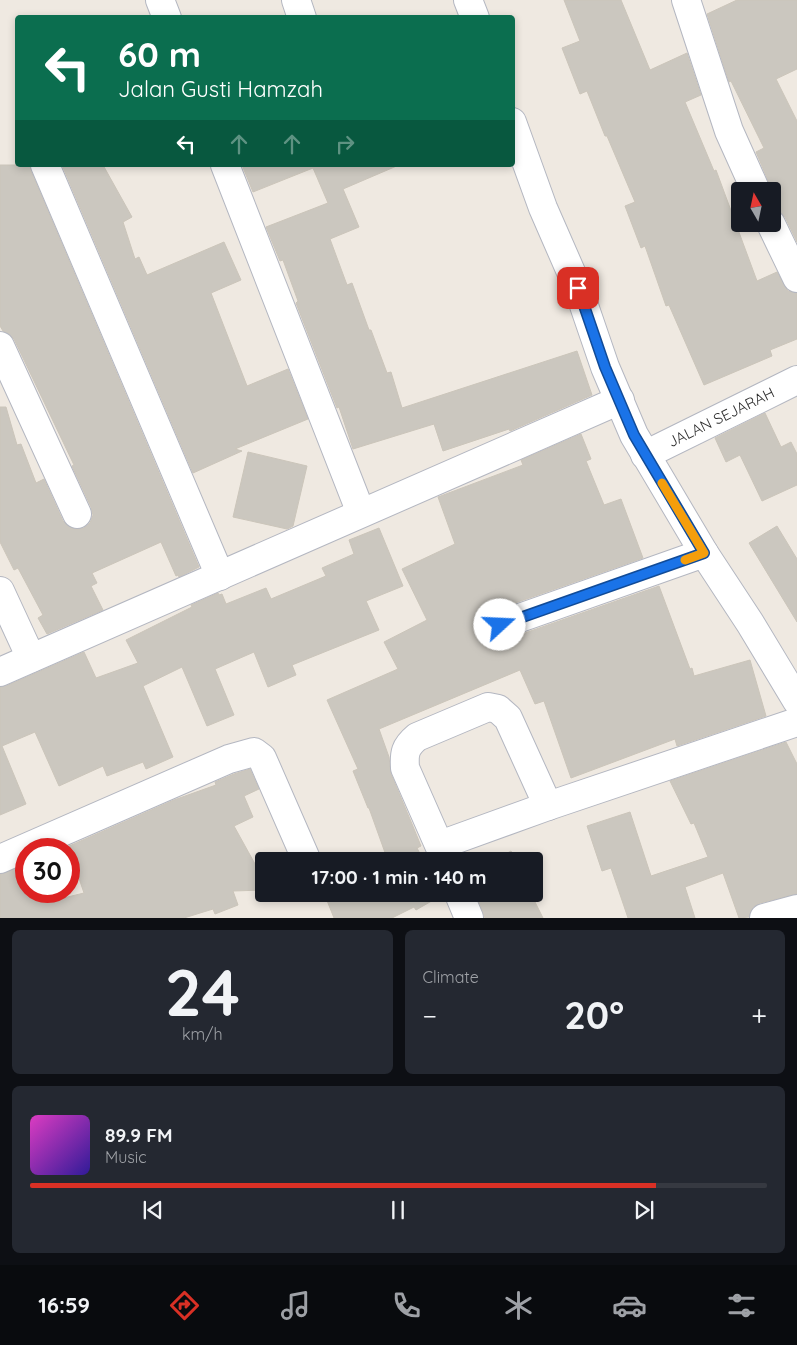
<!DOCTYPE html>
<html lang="en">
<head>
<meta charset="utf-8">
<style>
  body { margin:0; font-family:Quicksand,sans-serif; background:#242831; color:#f1f3f6; height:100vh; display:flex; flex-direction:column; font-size:19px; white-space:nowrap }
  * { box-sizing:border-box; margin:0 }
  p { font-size:16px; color:#9ea1a6 }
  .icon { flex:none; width:28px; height:28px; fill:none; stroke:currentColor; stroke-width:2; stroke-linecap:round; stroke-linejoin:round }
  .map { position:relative; height:918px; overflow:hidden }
  .panel { display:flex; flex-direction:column; gap:12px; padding:12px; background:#0d0f14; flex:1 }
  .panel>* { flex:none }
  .banner { position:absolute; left:15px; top:15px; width:500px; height:152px; border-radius:5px; box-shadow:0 2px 8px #0003; background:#0b6e4f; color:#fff; overflow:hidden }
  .needle { width:32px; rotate:351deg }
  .buttons { position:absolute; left:731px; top:182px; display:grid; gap:10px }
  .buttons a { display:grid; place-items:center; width:50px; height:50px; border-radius:5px; background:#171b24; box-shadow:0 2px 8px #0003; font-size:25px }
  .speed { position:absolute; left:15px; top:838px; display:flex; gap:10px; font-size:25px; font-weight:700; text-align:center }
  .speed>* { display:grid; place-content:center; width:65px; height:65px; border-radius:50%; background:#171b24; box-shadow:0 2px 8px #0003; line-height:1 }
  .speed .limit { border:8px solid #d22; background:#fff; color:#111 }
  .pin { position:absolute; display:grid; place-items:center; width:42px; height:42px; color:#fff; margin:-21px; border-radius:10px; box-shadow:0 2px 8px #0006 }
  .me { position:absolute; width:55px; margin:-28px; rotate:70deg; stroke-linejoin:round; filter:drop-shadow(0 0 4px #0008) }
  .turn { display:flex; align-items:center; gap:18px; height:105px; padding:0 20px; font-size:22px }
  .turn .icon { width:65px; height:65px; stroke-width:2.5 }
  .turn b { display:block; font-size:35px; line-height:42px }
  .lanes { display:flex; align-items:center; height:48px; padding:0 20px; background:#0003; justify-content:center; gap:25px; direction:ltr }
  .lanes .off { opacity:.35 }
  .big { font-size:38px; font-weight:800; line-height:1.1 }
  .panel .card { flex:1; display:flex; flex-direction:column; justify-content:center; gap:8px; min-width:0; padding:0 18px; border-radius:8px; background:#242831 }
  .panel .dial { align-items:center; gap:0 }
  .dial b { font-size:65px; line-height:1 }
  .song { display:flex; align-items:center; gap:15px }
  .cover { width:60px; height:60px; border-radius:8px; background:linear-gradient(135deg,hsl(310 70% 55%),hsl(250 70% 35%)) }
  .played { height:5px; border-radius:2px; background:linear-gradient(90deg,#d93025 85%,#363941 85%) }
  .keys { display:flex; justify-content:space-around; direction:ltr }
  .heat { display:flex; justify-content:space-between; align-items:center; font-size:28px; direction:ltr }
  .panel .tiles { flex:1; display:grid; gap:12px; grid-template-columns:1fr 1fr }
  .card:last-child { grid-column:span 2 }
  .trip { position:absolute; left:255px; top:852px; width:288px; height:50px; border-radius:5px; background:#171b24; box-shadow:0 2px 8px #0003; font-weight:800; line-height:50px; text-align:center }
  .tab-bar { display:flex; height:80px; justify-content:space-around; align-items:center; background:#090b0e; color:#9ea1a6 }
  .tab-bar .icon { width:35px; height:35px }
  .tab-bar .selected { color:#d93025 }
  .tab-bar b { font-size:22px; color:#f1f3f6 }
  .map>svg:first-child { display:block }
  .building { fill:#cbc7bf; stroke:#cbc5ba }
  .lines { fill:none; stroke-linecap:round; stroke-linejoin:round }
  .minor-casing { stroke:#b4b7c1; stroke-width:30 }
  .minor { stroke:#fff; stroke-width:28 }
  .route-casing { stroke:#114b97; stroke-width:12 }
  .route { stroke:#1a73e8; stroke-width:9 }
  .slow { stroke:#f59e0b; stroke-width:9 }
  .labels { text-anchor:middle; stroke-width:4.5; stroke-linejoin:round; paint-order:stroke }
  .street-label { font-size:15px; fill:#2e2e2e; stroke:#fff }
</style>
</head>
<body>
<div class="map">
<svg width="797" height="918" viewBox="0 0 797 918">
  <rect width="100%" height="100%" fill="#efe9e1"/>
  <g class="building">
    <path d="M564,0H621L650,70L687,53L701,95L685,102L714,171L716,170L757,281L777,272L788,291L797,293V339L770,350L772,356L704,385L669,305L666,306L645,246L641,248L625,206L635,202L607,136H605L587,91L580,94L562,48L580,41Z"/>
    <path d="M737,0H797V69L776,79L797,121V242L785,217L777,210L772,201V191L770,185L756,152L764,148L731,81L729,82L707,14Z"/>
    <path d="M0,165H30L31,171L199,567L179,577L178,575L176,576L161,542L92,573L97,583L91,586L103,610L47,634L38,618L43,615L18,568L14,570L0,542V407H6L17,445L21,444L36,483L44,479L63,521L68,526L75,529L84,528L90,523L93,515L91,507L72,466L74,465L14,339L9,334L3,331L0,326Z"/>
    <path d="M62,165H103L132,217L123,222L135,259L139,257L147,275L224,242L241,280L211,293L247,386L288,369L308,419L235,449L242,451L193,473Z"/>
    <path d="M242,165H399L343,189L359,227L330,239L347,285L352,283L369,330H371L387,373L391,372L402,408L577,351L592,395L510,431L509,429L443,451L434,424L353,449L339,407L337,408L296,303L298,301L283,260L280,261L266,227L328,203L313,168L253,192Z"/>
    <path d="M765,413L781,447L791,442L797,454V485L762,501L740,455L726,462L715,438Z"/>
    <path d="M581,434L591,459L586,461L604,505L621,499L643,558L495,610L488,615L485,622V631L490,637L497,640H505L659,586L690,669L692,668L694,676L750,660L766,716L677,746L675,739L571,778L544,701L535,704L520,670L379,729L389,757L391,774L412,824L421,846L417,848L424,861H388L369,808H368L353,771L358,769L327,700L398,669L384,642L427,620L402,569L455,544L438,497L523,465L521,460Z"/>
    <path d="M248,452L307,466L293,526L287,529L233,517Z"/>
    <path d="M777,526L797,559V622L749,543Z"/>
    <path d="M379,528L403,586L366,601L379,630L292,665L296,675L268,687L254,652L215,669L234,715L207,726L182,667L143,686L173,757L146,769L143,762L107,776L103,766L59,786L35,732L2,746L26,804L0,815V687L6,686L84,652L96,678L138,663L126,640L192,607L191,605L218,593L219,595L222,594L226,604L266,588L271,599L326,576L322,568L354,554L349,540Z"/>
    <path d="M786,742L797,764V894L760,903L753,907L749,917L739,918L723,873L685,887L695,918H628L611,868L602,871L587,826L630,812L651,876L708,857L694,823L691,824L670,781Z"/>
    <path d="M250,769L259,789L244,796L253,817L234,826L255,864L264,863V890L233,891L238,905L215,914L213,909L184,918H0V874L26,865V891H39L43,903L84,893L69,849L67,847L174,800L216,785L215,782L234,774Z"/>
    <path d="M511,851L517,861H493Z"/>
    <path d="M534,889L540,899L535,902L543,918H485L476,894H534Z"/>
    <path d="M336,894H441L442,895L416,910L414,907L392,918H334L326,898Z"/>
  </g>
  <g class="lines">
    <defs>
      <g id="minor">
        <path d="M160,0L167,18"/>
        <path d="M296,0L302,18"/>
        <path d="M468,0L475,18"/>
        <path d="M686,0L729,131L756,191"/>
        <path d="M512,122L543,208L578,288L605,367L634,435L704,553L750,623L797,701"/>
        <path d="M45,165L220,576"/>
        <path d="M225,165L361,513"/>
        <path d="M771,224L797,278"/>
        <path d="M0,346L77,514"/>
        <path id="s1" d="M645,455L797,380"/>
        <path d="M0,591L31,658"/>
        <path d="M500,625L704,553"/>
        <path d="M0,672L620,400"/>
        <path d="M440,845L548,806L797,722"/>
        <path d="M0,859L229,759L254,752L262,758L307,861"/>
        <path d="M446,861L405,768C404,753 405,747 417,737L488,707L498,709L508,718L548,806"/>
        <path d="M459,894L469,918"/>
        <path d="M764,918L797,909"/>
      </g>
    </defs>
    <use href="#minor" class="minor-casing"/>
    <use href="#minor" class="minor"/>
  </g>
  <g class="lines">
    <defs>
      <path id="route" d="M500,625L704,553L634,435L605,367L578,288"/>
    </defs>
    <use href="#route" class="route-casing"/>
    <use href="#route" class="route"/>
    <path class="slow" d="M662,483L704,553L685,560"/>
  </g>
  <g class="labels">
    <g class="street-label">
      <text dy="5" stroke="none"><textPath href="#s1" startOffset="85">JALAN SEJARAH</textPath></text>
    </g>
  </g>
</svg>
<div class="buttons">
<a><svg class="needle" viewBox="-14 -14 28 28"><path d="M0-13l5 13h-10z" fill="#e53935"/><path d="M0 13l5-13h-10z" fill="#9ea1a6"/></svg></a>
</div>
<div class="speed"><div class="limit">30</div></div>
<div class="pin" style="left:578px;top:288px;background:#d93025"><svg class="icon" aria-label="arrive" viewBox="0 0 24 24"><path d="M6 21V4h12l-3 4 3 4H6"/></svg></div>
<svg class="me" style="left:500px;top:625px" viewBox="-20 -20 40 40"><circle r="19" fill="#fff"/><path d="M0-13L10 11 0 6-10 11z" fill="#1a73e8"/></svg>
<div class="trip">17:00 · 1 min · 140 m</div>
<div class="banner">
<div class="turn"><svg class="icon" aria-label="left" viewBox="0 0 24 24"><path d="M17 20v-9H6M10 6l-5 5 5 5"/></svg><div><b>60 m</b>Jalan Gusti Hamzah</div></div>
<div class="lanes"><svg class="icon" aria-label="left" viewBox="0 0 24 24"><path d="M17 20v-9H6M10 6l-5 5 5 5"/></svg><svg class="icon off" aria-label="ahead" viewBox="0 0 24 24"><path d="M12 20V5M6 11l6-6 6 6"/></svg><svg class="icon off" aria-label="ahead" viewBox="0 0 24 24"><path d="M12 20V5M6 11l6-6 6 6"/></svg><svg class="icon off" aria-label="right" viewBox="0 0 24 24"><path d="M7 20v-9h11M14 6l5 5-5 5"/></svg></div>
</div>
</div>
<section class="panel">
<div class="tiles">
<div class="card dial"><b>24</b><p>km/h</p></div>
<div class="card"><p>Climate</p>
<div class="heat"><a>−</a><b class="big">20°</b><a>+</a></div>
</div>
<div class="card">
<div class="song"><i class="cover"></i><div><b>89.9 FM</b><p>Music</p></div></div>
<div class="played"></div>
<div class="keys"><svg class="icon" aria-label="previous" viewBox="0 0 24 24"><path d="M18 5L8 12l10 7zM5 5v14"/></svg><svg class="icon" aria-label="pause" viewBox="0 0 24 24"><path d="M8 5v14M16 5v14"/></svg><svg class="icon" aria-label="next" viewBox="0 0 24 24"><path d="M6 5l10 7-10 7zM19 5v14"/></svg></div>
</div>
</div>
</section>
<nav class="tab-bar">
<b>16:59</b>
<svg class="icon selected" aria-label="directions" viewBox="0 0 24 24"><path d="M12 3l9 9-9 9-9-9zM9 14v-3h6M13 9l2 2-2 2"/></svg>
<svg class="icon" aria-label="music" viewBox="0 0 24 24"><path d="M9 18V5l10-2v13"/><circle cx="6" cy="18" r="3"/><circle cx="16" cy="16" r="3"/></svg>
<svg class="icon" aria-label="phone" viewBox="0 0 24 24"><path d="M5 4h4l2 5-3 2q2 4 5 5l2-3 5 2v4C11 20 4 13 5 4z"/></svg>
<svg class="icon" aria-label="climate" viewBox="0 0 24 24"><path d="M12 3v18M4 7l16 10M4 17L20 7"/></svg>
<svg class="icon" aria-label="car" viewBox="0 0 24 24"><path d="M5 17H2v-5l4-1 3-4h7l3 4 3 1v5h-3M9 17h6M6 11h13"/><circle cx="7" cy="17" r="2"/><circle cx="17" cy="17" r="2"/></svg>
<svg class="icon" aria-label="filters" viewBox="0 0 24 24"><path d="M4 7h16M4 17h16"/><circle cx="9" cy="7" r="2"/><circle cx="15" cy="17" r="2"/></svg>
</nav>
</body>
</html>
